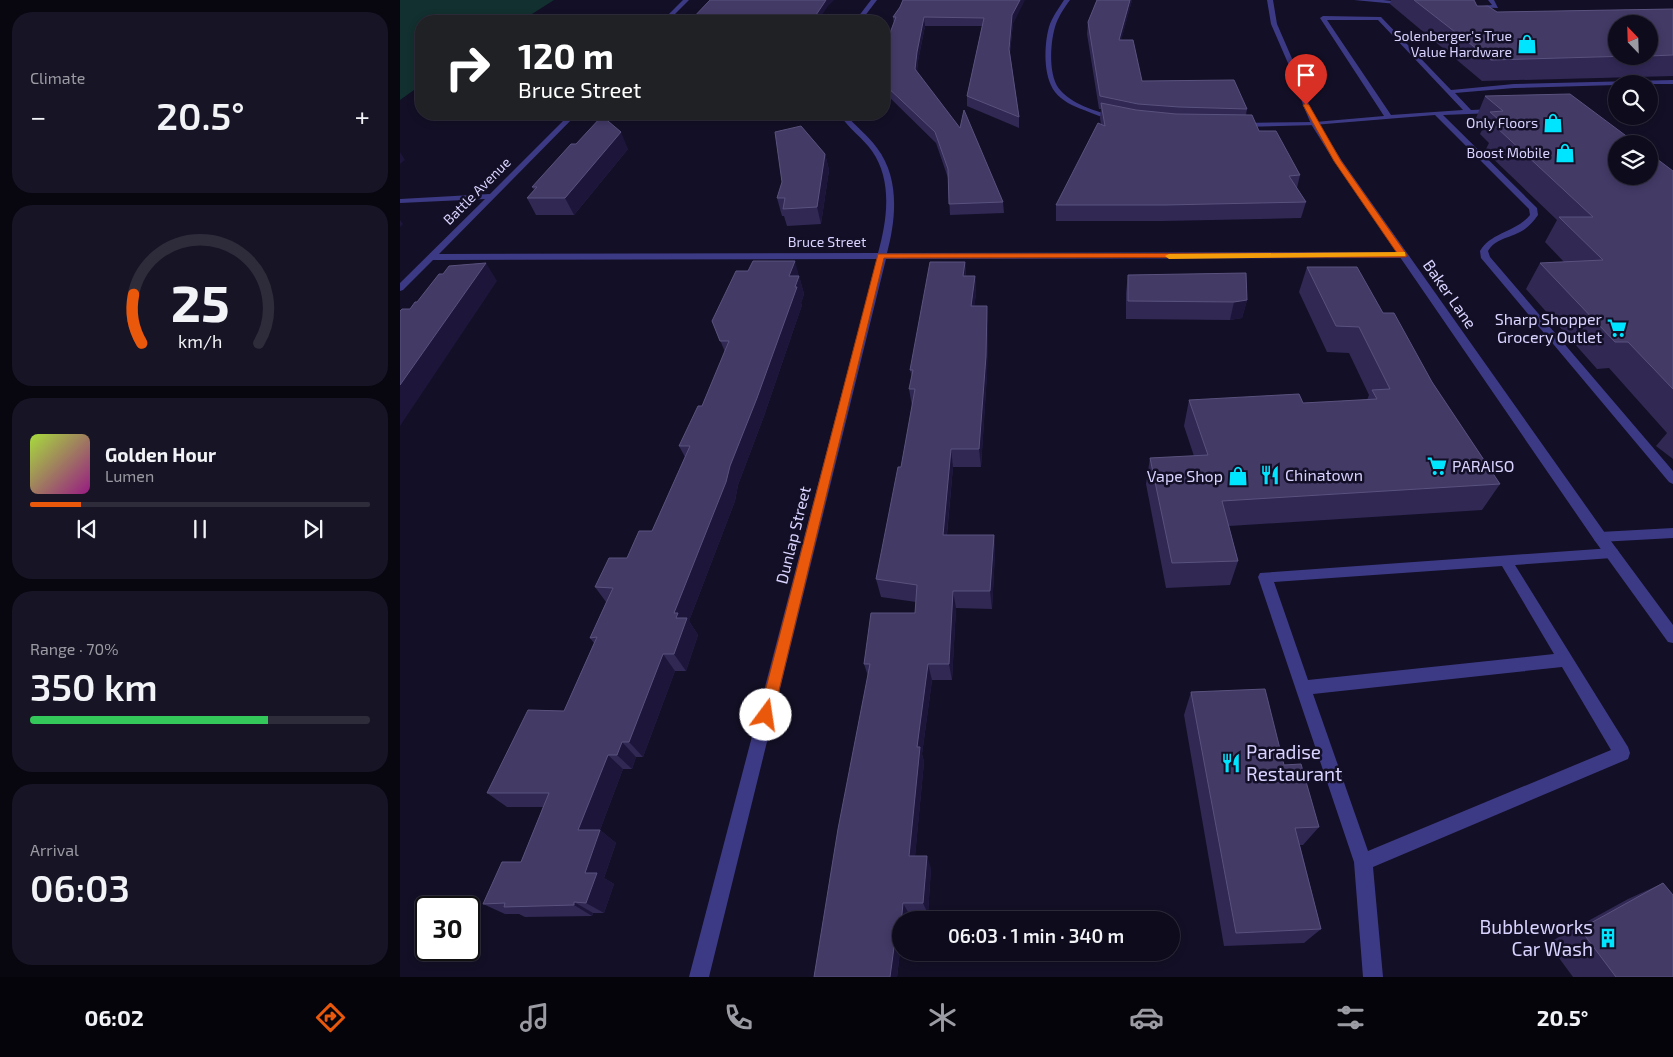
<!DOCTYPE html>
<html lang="en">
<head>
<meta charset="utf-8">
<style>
  body { margin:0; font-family:"Exo 2",sans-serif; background:#171425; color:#f1f3f6; height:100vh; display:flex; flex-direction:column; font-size:19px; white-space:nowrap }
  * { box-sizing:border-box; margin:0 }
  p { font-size:16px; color:#9b9ba3 }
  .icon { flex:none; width:28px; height:28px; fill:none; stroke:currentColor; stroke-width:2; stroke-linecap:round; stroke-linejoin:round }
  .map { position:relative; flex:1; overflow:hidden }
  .sheet { display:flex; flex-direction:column; gap:12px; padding:12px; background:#08060f; width:400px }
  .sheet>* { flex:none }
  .top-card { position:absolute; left:15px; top:15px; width:475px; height:105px; border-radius:20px; box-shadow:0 2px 8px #0003,0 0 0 1px #2e2b3b; background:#202124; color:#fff; overflow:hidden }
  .needle { width:32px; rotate:337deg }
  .controls { position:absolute; left:1208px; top:15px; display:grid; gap:10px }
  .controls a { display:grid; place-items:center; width:50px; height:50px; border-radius:50%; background:#0e0b1c; box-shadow:0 2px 8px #0003,0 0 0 1px #2e2b3b; font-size:25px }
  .speed { position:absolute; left:15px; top:896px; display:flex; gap:10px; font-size:25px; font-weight:700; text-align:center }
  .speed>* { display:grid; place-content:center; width:65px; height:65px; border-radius:50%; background:#0e0b1c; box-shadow:0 2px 8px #0003,0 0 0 1px #2e2b3b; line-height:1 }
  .speed .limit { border:2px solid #111; border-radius:8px; background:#fff; color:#111 }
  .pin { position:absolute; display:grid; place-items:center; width:42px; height:42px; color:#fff; margin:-51px -21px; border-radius:50% 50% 50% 0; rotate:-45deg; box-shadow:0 0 5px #0007 }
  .pin .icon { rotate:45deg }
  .me { position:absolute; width:55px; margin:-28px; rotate:14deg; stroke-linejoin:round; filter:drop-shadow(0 0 4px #0008) }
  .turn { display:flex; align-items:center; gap:18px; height:105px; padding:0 20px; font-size:22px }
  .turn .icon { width:65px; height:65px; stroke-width:2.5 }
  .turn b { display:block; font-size:35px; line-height:42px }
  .big { font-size:38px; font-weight:600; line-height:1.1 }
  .sheet .widget { flex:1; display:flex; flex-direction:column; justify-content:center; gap:8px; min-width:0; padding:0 18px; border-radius:20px; background:#171425 }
  .sheet .dial { align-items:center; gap:0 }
  .dial svg { height:130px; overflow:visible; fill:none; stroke:#2e2b3b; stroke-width:7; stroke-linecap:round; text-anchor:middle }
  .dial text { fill:#f1f3f6; stroke:none }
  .song { display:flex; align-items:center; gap:15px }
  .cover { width:60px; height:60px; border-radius:8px; background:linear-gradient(135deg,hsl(80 70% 55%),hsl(310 70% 35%)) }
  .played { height:5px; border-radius:2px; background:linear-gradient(90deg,#ea580c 15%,#2e2b3b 15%) }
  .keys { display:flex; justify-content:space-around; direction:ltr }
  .heat { display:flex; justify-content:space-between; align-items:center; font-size:28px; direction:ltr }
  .charge { height:8px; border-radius:4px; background:linear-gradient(90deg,#34c759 70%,#2e2b3b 0) }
  .trip { position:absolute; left:492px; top:911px; width:288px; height:50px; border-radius:25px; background:#0e0b1c; box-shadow:0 2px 8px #0003,0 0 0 1px #2e2b3b; font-weight:600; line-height:50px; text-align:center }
  .menu { display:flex; height:80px; justify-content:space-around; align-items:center; background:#06040b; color:#9b9ba3 }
  .menu .icon { width:35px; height:35px }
  .menu .active { color:#ea580c }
  .menu b { font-size:22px; color:#f1f3f6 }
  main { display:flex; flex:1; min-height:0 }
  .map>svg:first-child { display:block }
  .green { fill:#12302f }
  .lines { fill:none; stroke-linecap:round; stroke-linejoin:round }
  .service { fill:#3d3a85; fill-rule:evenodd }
  .minor { fill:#3d3a85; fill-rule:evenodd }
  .tertiary { fill:#3d3a85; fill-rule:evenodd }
  .wall { fill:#312854; fill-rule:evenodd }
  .shaded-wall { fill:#1d163a }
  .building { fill:#433a66; stroke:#5a527e }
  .route { fill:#ea580c; stroke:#983908 }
  .slow { fill:#f59e0b }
  .labels { text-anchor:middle; stroke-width:5; stroke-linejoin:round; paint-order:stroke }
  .far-poi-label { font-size:14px; fill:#d9d4ff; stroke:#130f26; text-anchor:end }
  .far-street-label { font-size:14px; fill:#d9d4ff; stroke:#130f26 }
  .street-label { font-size:16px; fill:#d9d4ff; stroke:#130f26 }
  .poi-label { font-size:16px; fill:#d9d4ff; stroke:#130f26; text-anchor:end }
  .near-poi-label { font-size:19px; fill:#d9d4ff; stroke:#130f26; text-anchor:start }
</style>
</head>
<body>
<main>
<section class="sheet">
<div class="widget"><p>Climate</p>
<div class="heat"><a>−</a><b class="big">20.5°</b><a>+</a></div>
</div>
<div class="widget dial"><svg viewBox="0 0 100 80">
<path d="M14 69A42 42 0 1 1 86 69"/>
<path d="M14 69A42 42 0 0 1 9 39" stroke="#ea580c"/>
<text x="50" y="56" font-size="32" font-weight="700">25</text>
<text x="50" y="72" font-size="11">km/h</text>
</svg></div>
<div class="widget">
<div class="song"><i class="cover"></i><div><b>Golden Hour</b><p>Lumen</p></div></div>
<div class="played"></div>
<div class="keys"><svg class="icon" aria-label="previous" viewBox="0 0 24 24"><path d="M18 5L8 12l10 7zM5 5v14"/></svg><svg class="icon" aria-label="pause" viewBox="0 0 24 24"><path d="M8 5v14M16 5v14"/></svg><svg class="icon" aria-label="next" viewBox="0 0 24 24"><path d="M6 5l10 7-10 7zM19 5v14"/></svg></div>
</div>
<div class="widget"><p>Range · 70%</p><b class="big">350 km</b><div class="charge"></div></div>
<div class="widget"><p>Arrival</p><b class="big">06:03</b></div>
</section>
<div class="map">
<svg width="1273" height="977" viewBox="0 0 1273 977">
  <rect width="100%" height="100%" fill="#130f26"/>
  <path class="green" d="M0,0H154L121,21H21V85L0,100Z"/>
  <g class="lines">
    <g class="service">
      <path d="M954,0H983L1010,3L1007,5Z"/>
      <path d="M1088,0H1094L1098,8L1071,7L1092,5Z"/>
      <path d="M923,16L981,17L1051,90L1114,84L1273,80V84H1216V85L1114,88L1055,93L1071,110L1094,109L1097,111L1094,113L1043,115L1137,208L1138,215C1133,222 1128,228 1120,232C1109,238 1095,239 1088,251L1090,257L1273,471V484L1269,482L1081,258L1080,251C1091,232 1116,232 1130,215L1129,209L1035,115L913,125L911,124L915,122L984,116L920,18ZM927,20H978L1063,110L991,115Z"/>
      <path d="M1273,528V538L1200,542L1195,541L1193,537L1195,533L1200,532Z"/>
      <path d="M1212,548L1217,549L1219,553L1217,557L1212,558L1115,565L1228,747L1230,753L1228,759L973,867L983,977H963L954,862L858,577L860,573ZM1102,566L1154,654L908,680L874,582ZM1162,667L1211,750L968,851L913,694Z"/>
    </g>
    <g class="minor">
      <path d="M283,0H289L268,21H262Z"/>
      <path d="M471,0H477L461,21H455Z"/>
      <path d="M664,0H670C664,8 658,17 655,27C650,44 648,78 661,91C675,106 699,112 717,117V119C707,120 694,114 684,110C673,106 662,101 655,92C643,76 644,45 649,27C652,17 659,8 664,0Z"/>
      <path d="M170,114H177L39,254L478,253C487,221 493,181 472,151C463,138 448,128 439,114H445C455,126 468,135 477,148C500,178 496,219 487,253L1003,252L1008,255L1003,258L486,259L309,977H289L477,259L33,260L3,290L0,291V283L85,199L0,203V199L90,194Z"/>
      <path d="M915,122L919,124L917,125L840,127L836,125L840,123Z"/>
    </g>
    <path class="tertiary" d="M867,0H873L877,24L900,77L909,105L919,124L942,161L1205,533L1273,625V643L1268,642L1195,541L934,161L911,124L903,105L894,77L871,24Z"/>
  </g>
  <g class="wall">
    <path d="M503,0L613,24L610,53L619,117V128L567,106V96L582,26H525L518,61L517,72L603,202L604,213L550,215L548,178L536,143L484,92V49L494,24L493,17L500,7Z"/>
    <path d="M697,0H732L721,40L742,81L847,109L846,115L859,131L900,175L897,188L906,202L901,218L763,221H656V205L701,125L700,118L701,109H699L687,34L688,22Z"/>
    <path d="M991,0H1074L1077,6L1097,12L1273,9V76L1082,81L990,4ZM1249,24V56H1216Z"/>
    <path d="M1085,96L1273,171V459L1256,446L1267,433L1209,368L1197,369L1126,289L1140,263L1164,262L1145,242L1157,220L1085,151L1089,143L1080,134L1084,126L1076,118Z"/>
    <path d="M228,149L174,215H136L127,198L134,190L132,187Z"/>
    <path d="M425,154L429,170L421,224L387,226L384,216H382L377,198Z"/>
    <path d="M565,262L566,276H575L576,294L574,306H587L588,324L587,374L581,467H553L547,535H594L595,553L592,609L556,608L552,680H532L522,754L524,762L515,856L531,868L528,914H509L508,920H501V943L497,977H414L468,676L464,664L515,613L516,602L481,597L476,579L501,467L512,406L509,389L512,377L510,370Z"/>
    <path d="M907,267L983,313L1032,382L1100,484L1082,510L829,526L838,561L830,585L766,588L746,484L750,458L794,456L784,426L789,400L903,403L967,400L969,395L949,353L927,352L899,292Z"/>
    <path d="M728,275L847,300L842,318L830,320L726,319V293Z"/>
    <path d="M399,276L404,294L401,303L402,305L364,416L338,485L335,501L289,621L298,635L286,671H275L243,757H236L232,769H223L200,830L216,843L204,878L214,884L204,913H193L192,916L125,917L119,914H105L83,904L121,862L143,807H107L87,793L164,711L194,643L190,638L206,602L195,587L227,558L252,531L285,457L279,446L302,406L325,352L312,321Z"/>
    <path d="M791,692L884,765L919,827L903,845H900L921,929L904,943L824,946L784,715Z"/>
    <path d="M1263,883L1273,977H1173L1148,943L1228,899Z"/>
  </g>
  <g class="shaded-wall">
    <path d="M426,0H434L428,6L418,21H412Z"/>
    <path d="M620,0H625L613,24L609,58V49L612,15Z"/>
    <path d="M730,0H732L718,52L719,40Z"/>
    <path d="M524,17L525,26L518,61L516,79L515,69L517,52Z"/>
    <path d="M221,132L228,149L174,215L165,198Z"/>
    <path d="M0,152L5,160L0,164Z"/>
    <path d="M425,154L429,170L421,224L417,207Z"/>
    <path d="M0,220L3,224L0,227Z"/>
    <path d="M395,261L404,294L401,303L402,305L364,416L338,485L335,501L289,621L298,635L286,671L274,654L276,618L274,613L330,466L389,276Z"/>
    <path d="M565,262L566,280L563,276Z"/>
    <path d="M86,263L97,281L0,426V385Z"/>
    <path d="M575,276L576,294L572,324L571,306Z"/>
    <path d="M847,300L842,318L830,320L834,302Z"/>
    <path d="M587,306L588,324L587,374L581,467L579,449Z"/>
    <path d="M551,449L553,467L545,553L543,535Z"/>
    <path d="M594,535L595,553L592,609L590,591Z"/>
    <path d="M553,591L556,608L552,680L549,664Z"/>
    <path d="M263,654L275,671L243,757L229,742Z"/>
    <path d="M528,664L532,680L522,754L524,762L514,868L509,856L517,747Z"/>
    <path d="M222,742L236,757L232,769L217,755Z"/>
    <path d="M208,755L223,769L200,830L216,843L204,878L214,884L204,913L186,903L185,873L178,830Z"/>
    <path d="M527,856L531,868L528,914L523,903Z"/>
    <path d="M174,902L193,913L192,916L174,905Z"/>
    <path d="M503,903L509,914L508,920H501Z"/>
    <path d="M497,925L501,933V943L497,977H490Z"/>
  </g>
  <g class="building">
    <path d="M310,0H426L412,21H290Z"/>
    <path d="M503,0H620L612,15L609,49L619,117L567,96L584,18L524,17L517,52L515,69L560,128L564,110L603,202L549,204L548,169L535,132L484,84V49L496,17H493L500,7Z"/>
    <path d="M697,0H730L719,40H733L742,81L834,80L847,109L779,107L738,104L700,96L688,22Z"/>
    <path d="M1014,0H1074L1077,6H1088L1097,12L1273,9V55L1249,56V24H1216V56H1231L1091,60Z"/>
    <path d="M1170,94L1237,144H1216V176H1249V153L1273,171V389L1228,342H1215L1140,263L1203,260L1159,217H1193L1096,127H1107L1090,112L1103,111L1085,96Z"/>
    <path d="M701,103L736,110L776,114L852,115L859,131H876L900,175L889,176L906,202L765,205H656L698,123L705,126Z"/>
    <path d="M202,116L221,132L165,198H127L137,187H132L171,144H176Z"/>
    <path d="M401,126L425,154L417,207L383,209L385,198H377L382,182L375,132Z"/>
    <path d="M353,261H395L389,276H399L395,287H397L357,398L330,466L326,482L274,613H278L276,618H287L274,654H263L229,742H222L217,755H208L178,830H200L185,873H197L186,903L174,902V905L104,907L105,903L83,904L102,862H121L149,793H87L128,710L164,711L197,637L190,638L213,588L195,587L209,558H227L239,531H252L290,446H279L298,406H302L329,341H320L312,321L336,271H348Z"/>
    <path d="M530,262H565L563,276H575L571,306H587L586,356L579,449H551L543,535H594L590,591H553L549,664H528L517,747H520L509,856H527L523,903H503L501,925H497L490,977H414L438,829L470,664H464L471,613H515L517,585L476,579L498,467H501L515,389H509L513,370H510Z"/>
    <path d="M86,263L0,385V311L2,309H10L15,302H17L39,274H43L49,266Z"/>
    <path d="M907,267H957L983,313H994L1032,382L1100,484L822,501L838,561L772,563L750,458L808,455L789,400L899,394L903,403L977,399L972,390L990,389L959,327L936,326Z"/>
    <path d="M846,273L847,300L834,302L728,301V275Z"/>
    <path d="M865,689L884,765L901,764L919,827L895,828L921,929L836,933L791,692Z"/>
    <path d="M1263,883L1273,895V977H1216L1180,929Z"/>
  </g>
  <path class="route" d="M906,103L909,105L941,161L1007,255L1006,257L484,258L373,715L371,720L366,722L361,720L359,715L478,254L997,253L934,161L903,105Z"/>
  <path class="slow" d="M1002,252H1005V256L769,259L765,256L769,254Z"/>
  <defs>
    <symbol id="shop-bare" viewBox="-9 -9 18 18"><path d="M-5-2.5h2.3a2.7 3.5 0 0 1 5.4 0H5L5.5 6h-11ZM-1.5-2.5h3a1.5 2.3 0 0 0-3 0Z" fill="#00e5ff" stroke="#130f26" stroke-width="2.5" paint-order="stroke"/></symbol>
    <symbol id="supermarket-bare" viewBox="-9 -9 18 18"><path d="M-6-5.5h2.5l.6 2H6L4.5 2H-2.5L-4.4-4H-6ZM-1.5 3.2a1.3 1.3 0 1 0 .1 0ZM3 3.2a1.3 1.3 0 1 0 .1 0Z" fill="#00e5ff" stroke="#130f26" stroke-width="2.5" paint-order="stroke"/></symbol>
    <symbol id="restaurant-bare" viewBox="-9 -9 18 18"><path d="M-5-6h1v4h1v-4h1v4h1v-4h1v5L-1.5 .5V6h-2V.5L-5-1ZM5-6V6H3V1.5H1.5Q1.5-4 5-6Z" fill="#00e5ff" stroke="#130f26" stroke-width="2.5" paint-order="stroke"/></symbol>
    <symbol id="building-bare" viewBox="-9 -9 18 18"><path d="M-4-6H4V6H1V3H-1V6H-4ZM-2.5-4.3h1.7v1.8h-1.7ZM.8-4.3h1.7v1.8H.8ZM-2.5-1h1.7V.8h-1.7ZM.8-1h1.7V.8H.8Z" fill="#00e5ff" stroke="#130f26" stroke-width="2.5" paint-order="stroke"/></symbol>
  </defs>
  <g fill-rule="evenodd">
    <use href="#shop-bare" x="1113" y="30" width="28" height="28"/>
    <use href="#shop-bare" x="1139" y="109" width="28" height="28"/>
    <use href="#shop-bare" x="1151" y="139" width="28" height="28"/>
    <use href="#supermarket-bare" x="1203" y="314" width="28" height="28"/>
    <use href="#supermarket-bare" x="1023" y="452" width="28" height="28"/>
    <use href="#restaurant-bare" x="856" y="461" width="28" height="28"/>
    <use href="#shop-bare" x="824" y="462" width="28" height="28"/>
    <use href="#restaurant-bare" x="817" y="749" width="28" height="28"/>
    <use href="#building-bare" x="1194" y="924" width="28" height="28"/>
  </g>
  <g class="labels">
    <g class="far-poi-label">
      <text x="1112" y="41">Solenberger's True<tspan x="1112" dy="16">Value Hardware</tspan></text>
      <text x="1138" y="128">Only Floors</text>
      <text x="1150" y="158">Boost Mobile</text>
    </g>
    <g class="far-street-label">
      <text transform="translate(77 191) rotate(-45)" y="5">Battle Avenue</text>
      <text x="427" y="247">Bruce Street</text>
    </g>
    <g class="street-label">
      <text transform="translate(1050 294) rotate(55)" y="6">Baker Lane</text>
      <text transform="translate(393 535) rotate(-76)" y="6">Dunlap Street</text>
    </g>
    <g class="poi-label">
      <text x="1202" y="325">Sharp Shopper<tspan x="1202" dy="18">Grocery Outlet</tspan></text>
      <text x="1052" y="472" text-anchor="start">PARAISO</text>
      <text x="885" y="481" text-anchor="start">Chinatown</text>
      <text x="823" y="482">Vape Shop</text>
    </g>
    <g class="near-poi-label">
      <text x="846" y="759">Paradise<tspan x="846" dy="22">Restaurant</tspan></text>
      <text x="1193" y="934" text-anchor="end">Bubbleworks<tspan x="1193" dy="22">Car Wash</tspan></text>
    </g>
  </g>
</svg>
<div class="controls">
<a><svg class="needle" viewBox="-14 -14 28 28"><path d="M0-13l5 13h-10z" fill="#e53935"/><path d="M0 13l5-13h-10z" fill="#9b9ba3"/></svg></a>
<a><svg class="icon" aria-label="search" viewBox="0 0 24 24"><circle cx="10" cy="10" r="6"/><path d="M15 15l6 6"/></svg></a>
<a><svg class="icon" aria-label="layers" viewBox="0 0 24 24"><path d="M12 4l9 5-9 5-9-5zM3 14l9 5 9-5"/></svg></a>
</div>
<div class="speed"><div class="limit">30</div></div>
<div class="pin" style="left:906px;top:105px;background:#d93025"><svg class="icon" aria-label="arrive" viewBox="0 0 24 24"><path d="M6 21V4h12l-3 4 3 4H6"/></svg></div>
<svg class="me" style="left:366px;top:715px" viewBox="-20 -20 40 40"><circle r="19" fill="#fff"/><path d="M0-13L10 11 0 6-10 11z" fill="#ea580c"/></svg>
<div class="trip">06:03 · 1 min · 340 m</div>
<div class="top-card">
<div class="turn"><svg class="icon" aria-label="right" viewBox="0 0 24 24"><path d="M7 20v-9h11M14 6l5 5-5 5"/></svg><div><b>120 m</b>Bruce Street</div></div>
</div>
</div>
</main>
<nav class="menu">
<b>06:02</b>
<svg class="icon active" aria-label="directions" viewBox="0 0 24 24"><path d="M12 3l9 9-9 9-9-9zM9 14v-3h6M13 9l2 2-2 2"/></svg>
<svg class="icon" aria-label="music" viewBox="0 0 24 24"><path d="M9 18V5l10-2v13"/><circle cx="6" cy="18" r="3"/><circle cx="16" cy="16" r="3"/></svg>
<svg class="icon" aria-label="phone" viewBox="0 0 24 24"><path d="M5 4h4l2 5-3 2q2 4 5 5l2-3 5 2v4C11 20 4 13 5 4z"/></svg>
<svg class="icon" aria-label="climate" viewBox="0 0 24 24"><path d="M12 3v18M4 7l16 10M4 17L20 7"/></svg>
<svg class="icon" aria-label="car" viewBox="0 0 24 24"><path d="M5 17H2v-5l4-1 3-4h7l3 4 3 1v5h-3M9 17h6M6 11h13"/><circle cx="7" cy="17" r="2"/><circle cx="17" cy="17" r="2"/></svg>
<svg class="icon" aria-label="filters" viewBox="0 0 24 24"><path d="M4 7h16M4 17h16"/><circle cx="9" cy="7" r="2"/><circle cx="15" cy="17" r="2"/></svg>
<b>20.5°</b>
</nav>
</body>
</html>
